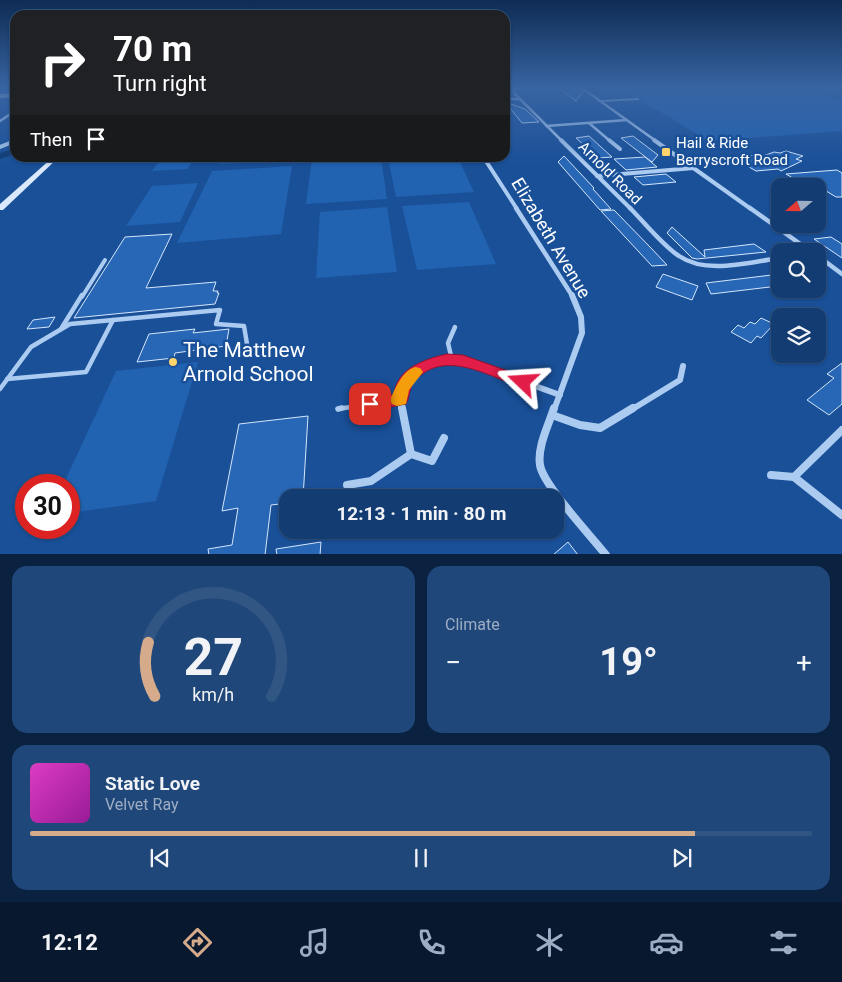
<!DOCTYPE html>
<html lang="en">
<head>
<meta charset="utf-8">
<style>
  body { margin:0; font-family:Roboto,sans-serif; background:#20477a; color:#f1f3f6; height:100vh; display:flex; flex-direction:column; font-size:19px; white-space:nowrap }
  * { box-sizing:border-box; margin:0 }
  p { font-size:16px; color:#9dadc4 }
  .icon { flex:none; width:28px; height:28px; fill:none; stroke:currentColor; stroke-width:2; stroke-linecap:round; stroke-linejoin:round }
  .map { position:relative; height:554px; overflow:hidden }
  .details { display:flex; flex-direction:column; gap:12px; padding:12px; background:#0a213f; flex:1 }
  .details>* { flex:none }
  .guide { position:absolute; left:10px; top:10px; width:500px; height:152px; border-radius:15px; box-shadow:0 1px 4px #0004,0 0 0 1px #325684; background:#202124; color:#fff; overflow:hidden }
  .needle { width:32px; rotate:250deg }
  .buttons { position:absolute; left:771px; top:178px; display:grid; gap:10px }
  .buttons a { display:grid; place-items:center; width:55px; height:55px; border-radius:10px; background:#133c72; box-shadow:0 1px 4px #0004,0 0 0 1px #325684; font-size:25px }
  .speed { position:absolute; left:15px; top:474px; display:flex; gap:10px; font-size:25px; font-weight:700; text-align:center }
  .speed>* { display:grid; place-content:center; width:65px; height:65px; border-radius:50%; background:#133c72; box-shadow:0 1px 4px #0004,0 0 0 1px #325684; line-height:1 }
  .speed .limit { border:8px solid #d22; background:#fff; color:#111 }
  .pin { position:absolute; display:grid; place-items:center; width:42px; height:42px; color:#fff; margin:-21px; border-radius:10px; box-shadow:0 2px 8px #0006 }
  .me { position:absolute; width:55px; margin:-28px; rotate:290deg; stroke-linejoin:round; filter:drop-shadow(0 0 4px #0008) }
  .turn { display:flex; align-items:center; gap:18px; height:105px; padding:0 20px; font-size:22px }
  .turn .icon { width:65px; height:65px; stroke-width:2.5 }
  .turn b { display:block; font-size:35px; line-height:42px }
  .then { display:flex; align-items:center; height:48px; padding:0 20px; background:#0003; gap:10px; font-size:19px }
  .big { font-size:38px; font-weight:700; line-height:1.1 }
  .details .card { flex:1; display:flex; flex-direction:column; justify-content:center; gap:8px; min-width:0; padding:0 18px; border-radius:15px; background:#20477a }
  .details .dial { align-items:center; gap:0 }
  .dial svg { height:130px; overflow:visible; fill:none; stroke:#325684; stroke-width:7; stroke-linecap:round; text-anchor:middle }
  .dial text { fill:#f1f3f6; stroke:none }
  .song { display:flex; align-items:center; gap:15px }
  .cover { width:60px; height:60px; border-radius:8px; background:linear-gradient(135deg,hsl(310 70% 55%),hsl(300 70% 35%)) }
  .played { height:5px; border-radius:2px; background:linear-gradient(90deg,#d6ab8b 85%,#325684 85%) }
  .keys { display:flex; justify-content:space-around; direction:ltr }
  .heat { display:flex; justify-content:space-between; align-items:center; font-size:28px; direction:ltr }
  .details .tiles { flex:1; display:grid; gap:12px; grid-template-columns:1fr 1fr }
  .card:last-child { grid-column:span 2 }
  .trip { position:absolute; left:279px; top:489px; width:285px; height:50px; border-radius:15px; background:#133c72; box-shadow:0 1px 4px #0004,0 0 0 1px #325684; font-weight:700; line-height:50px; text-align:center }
  .dock { display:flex; height:80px; justify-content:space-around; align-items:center; background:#08182e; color:#9dadc4 }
  .dock .icon { width:35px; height:35px }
  .dock .active { color:#d6ab8b }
  .dock b { font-size:22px; color:#f1f3f6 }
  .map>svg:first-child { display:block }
  .green { fill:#2162b1 }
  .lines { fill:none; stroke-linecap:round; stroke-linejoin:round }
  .canal { fill:#103c75; fill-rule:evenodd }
  .building { fill:#2867b6; stroke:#d4e6fc }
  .lane-far3 { stroke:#accbf1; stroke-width:2 }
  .lane-far2 { stroke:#accbf1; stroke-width:4 }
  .lane-far1 { stroke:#accbf1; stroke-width:4.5 }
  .lane { stroke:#accbf1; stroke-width:5.5 }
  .street-far4 { stroke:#accbf1; stroke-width:2.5 }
  .street-far3 { stroke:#accbf1; stroke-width:4 }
  .street-far2 { stroke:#accbf1; stroke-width:4.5 }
  .street-far1 { stroke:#accbf1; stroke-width:6 }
  .street { stroke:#accbf1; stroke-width:8 }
  .secondary { fill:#dbe9fc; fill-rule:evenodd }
  .route { fill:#e11d48; stroke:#92132f }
  .slow { fill:#f59e0b }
  .poi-dot { fill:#ffd46c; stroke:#195098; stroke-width:2 }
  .labels { text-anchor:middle; stroke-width:5; stroke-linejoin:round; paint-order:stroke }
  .far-poi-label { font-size:15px; fill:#fff; stroke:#195098; text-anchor:start }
  .far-street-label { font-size:15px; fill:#fff; stroke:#195098 }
  .street-label { font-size:18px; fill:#fff; stroke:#195098 }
  .near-poi-label { font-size:21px; fill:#fff; stroke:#195098; text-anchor:start }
</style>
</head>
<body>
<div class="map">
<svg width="842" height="555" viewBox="0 0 842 555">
  <rect width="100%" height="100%" fill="#195098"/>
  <g class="green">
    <path d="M661,88H806L842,101V131L708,141L624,90Z"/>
    <path d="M162,158H195L187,169L152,171Z"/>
    <path d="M224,158H290V160L221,164Z"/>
    <path d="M312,158H381L387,199L306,204Z"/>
    <path d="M388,158H458L474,192L396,197Z"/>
    <path d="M292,166L281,234L177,243L212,171Z"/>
    <path d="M198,183L180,222L126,226L152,186Z"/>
    <path d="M469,202L496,264L417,270L402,206Z"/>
    <path d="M387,207L397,272L316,278L320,212Z"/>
    <path d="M198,362L156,501L69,513V485H63L116,371Z"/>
  </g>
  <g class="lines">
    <path class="canal" d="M12,149H15V154L0,159V153Z"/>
  </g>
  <g class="building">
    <path d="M558,88H579L583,92L576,101Z"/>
    <path d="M505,102L525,109L539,122L522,123Z"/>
    <path d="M589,136L612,157L598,158L576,138Z"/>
    <path d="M633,136L658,155L652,162L621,138Z"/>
    <path d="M786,151L803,156L796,159L802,161L781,171L778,169L756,171L739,161L756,154L763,156L774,152L780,153Z"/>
    <path d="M564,156L594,188L593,189L611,209L600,210L558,162Z"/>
    <path d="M645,157L657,167L626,170L614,159Z"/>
    <path d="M837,170L842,173V197H836L818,186H806L786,174Z"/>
    <path d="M666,174L676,182L643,185L634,177Z"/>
    <path d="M614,210L651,248L667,265L652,266L601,211Z"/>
    <path d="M672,227L705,257L704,250L754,244L766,252L697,259L692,258L667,233Z"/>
    <path d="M172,234L146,288L216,282L213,291H218L217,293H219L215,304L74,318L125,237Z"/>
    <path d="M831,237L842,244V258L814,239Z"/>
    <path d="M663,274L698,286L692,300L656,287Z"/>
    <path d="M780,274V286L770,287L711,294L706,283Z"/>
    <path d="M55,317L49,327L27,329L33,320Z"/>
    <path d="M761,318L774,324L761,338L757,336L751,343L731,332L738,325L744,328L750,322L755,324Z"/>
    <path d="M195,329L193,333L229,329L226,346L175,353L174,358L137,362L149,334Z"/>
    <path d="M842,363V404L829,415L807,400L834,378L827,374Z"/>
    <path d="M308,416L303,498H288V503L271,505L265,555H209L208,549L232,545L238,508L222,511L239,424Z"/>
    <path d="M321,542L320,555H277L276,549Z"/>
    <path d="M568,542L578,555H553Z"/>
  </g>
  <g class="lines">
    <path class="lane-far3" d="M602,101L638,99"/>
    <path class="lane-far2" d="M82,297L105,260"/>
    <g class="lane-far1">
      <path d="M61,329L82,295"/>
      <path d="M452,360L448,343L455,327"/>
      <path d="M7,379L86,372L113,320"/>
      <path d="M0,389L31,347L70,324L220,310L216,324L244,326L247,344"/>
      <path d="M338,409L401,399"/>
    </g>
    <path class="lane" d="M338,409L342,408"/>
    <g class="street-far4">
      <path d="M522,88L514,89V93L562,141"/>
      <path d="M582,88L656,141"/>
      <path d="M505,99H519"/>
      <path d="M0,121L15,111"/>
      <path d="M589,123L610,141"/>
      <path d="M546,126L627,120"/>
    </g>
    <g class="street-far3">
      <path d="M561,140L631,209"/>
      <path d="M609,140L620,149"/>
      <path d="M654,140L751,209"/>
      <path d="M0,147L15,141"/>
      <path d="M484,158L517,209"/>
      <path d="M597,176L694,168"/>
    </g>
    <g class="street-far2">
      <path d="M516,208L573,297"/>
      <path d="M630,208C643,221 664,247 679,256C707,275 749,262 780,258"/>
      <path d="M750,208L810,251"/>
      <path d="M818,256L842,274"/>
    </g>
    <g class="street-far1">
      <path d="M402,410C397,370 430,361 463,360L560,395"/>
      <path d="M554,410L582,333L581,317L572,295"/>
      <path d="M631,410L680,380L683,366"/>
    </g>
    <g class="street">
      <path d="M402,408L411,454"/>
      <path d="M554,408C549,424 537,447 540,465C543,485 592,537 606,555"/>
      <path d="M552,415L580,425L600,428L633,408"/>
      <path d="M842,430L794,477L842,515"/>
      <path d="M771,475L794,477"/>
      <path d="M347,485L371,481L411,454L432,461L444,438"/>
    </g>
    <g class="secondary">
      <path d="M15,93V97L0,98V94Z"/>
      <path d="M52,158H58L3,210H0V204Z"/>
    </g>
  </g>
  <linearGradient id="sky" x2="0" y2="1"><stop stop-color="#0e2c54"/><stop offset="0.53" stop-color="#3864a2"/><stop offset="1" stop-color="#3864a2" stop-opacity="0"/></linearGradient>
  <rect width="842" height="165" fill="url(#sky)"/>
  <path class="route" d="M447,354L463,355L528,378L530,382L528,386L523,388C490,377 443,347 414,382C409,389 410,396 406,404L370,411L364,409L362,404L364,400L394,394C397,368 425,359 447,354Z"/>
  <path class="slow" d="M415,367L420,368L423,372L409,390L406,404L397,406L392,404L390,400C395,389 402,371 415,367Z"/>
  <g class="poi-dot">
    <rect x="661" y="147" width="10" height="10" rx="2.5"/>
    <circle cx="173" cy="362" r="5"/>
  </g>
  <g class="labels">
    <g class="far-poi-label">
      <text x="676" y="148">Hail &amp; Ride<tspan x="676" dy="17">Berryscroft Road</tspan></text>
    </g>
    <g class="far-street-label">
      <text transform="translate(610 173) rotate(45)" y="5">Arnold Road</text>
    </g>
    <g class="street-label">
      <text transform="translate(551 238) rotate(59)" y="6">Elizabeth Avenue</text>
    </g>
    <g class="near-poi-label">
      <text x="183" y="357">The Matthew<tspan x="183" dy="24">Arnold School</tspan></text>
    </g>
  </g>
</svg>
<div class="buttons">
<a><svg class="needle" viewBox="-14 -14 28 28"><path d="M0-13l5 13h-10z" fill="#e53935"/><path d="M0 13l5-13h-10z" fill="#9dadc4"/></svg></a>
<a><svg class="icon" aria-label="search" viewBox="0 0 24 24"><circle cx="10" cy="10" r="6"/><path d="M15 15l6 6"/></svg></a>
<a><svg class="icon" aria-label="layers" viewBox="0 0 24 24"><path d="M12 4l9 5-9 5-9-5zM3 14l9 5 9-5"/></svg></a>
</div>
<div class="speed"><div class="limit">30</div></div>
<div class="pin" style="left:370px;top:404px;background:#d93025"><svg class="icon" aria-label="arrive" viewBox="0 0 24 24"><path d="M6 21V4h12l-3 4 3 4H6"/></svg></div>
<svg class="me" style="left:523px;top:382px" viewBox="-20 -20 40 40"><path d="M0-17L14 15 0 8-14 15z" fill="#e11d48" stroke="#fff" stroke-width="4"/></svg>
<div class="trip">12:13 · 1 min · 80 m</div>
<div class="guide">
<div class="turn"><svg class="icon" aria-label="right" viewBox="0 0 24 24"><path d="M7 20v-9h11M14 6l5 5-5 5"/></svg><div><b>70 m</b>Turn right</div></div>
<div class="then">Then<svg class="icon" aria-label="arrive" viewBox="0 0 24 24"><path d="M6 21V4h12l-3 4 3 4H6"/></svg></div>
</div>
</div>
<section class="details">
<div class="tiles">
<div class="card dial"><svg viewBox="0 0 100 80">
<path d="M14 69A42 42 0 1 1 86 69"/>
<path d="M14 69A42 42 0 0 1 10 36" stroke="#d6ab8b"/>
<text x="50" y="56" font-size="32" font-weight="700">27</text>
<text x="50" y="72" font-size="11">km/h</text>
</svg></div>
<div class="card"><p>Climate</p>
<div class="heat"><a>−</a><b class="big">19°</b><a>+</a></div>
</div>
<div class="card">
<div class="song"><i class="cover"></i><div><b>Static Love</b><p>Velvet Ray</p></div></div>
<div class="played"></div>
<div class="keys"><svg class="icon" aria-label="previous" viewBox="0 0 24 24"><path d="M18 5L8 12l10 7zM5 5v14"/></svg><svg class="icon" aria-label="pause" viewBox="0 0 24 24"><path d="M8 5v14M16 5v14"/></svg><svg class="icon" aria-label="next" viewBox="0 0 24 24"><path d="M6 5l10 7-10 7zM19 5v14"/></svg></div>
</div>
</div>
</section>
<nav class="dock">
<b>12:12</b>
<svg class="icon active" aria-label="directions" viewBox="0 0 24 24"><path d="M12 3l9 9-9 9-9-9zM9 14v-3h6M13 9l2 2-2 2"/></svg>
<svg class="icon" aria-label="music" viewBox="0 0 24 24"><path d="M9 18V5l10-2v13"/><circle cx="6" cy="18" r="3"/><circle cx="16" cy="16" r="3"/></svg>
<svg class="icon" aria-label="phone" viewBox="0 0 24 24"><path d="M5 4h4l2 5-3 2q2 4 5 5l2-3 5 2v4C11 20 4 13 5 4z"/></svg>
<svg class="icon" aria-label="climate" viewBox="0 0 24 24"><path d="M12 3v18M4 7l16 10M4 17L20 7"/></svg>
<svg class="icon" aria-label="car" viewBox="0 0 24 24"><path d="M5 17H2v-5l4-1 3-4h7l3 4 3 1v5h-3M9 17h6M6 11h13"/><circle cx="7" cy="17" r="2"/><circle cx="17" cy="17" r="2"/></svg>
<svg class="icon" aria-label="filters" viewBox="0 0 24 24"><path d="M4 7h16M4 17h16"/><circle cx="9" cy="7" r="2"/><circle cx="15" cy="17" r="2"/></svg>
</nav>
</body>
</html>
